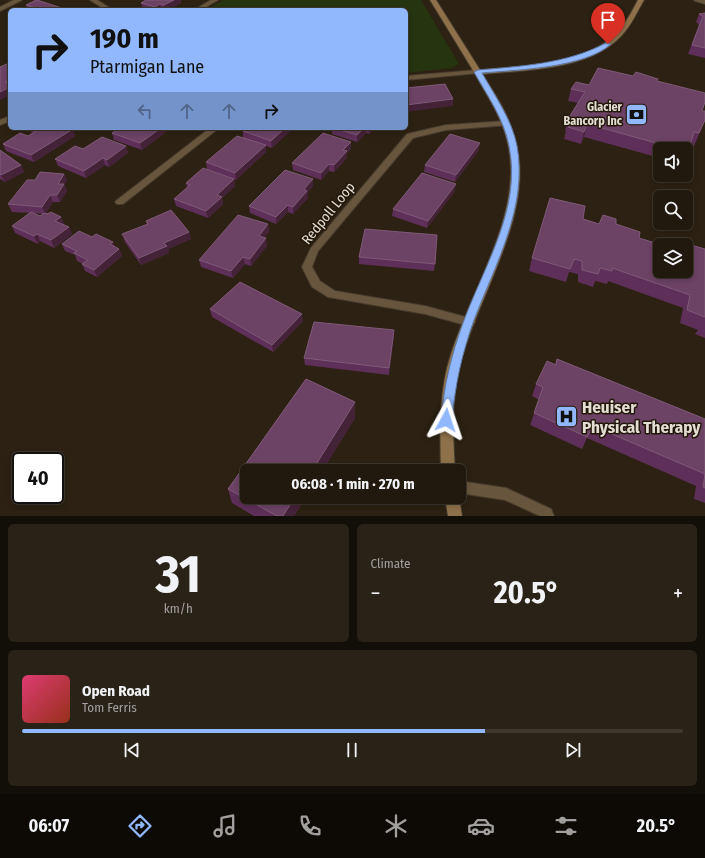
<!DOCTYPE html>
<html lang="en">
<head>
<meta charset="utf-8">
<style>
  body { margin:0; font-family:"Fira Sans Condensed",sans-serif; background:#292217; color:#f1f3f6; height:100vh; display:flex; flex-direction:column; font-size:15px; white-space:nowrap }
  * { box-sizing:border-box; margin:0 }
  p { font-size:13px; color:#a2a09e }
  .icon { flex:none; width:22px; height:22px; fill:none; stroke:currentColor; stroke-width:2; stroke-linecap:round; stroke-linejoin:round }
  .map { position:relative; height:516px; overflow:hidden }
  .sheet { display:flex; flex-direction:column; gap:8px; padding:8px; background:#120e08; flex:1 }
  .sheet>* { flex:none }
  .guide { position:absolute; left:8px; top:8px; width:400px; height:122px; border-radius:6px; box-shadow:0 2px 6px #0003,0 0 0 1px #3e382e; background:#91b8fd; color:#111; overflow:hidden }
  .fabs { position:absolute; left:653px; top:142px; display:grid; gap:8px }
  .fabs a { display:grid; place-items:center; width:40px; height:40px; border-radius:6px; background:#21190e; box-shadow:0 2px 6px #0003,0 0 0 1px #3e382e; font-size:20px }
  .speed { position:absolute; left:12px; top:452px; display:flex; gap:8px; font-size:20px; font-weight:700; text-align:center }
  .speed>* { display:grid; place-content:center; width:52px; height:52px; border-radius:50%; background:#21190e; box-shadow:0 2px 6px #0003,0 0 0 1px #3e382e; line-height:1 }
  .speed .limit { border:2px solid #111; border-radius:6px; background:#fff; color:#111 }
  .pin { position:absolute; display:grid; place-items:center; width:34px; height:34px; color:#fff; margin:-41px -17px; border-radius:50% 50% 50% 0; rotate:-45deg; box-shadow:0 0 4px #0007 }
  .pin .icon { rotate:45deg }
  .me { position:absolute; width:44px; margin:-22px; rotate:5deg; stroke-linejoin:round; filter:drop-shadow(0 0 3px #0008) }
  .turn { display:flex; align-items:center; gap:14px; height:84px; padding:0 16px; font-size:18px }
  .turn .icon { width:52px; height:52px; stroke-width:2.5 }
  .turn b { display:block; font-size:28px; line-height:34px }
  .lanes { display:flex; align-items:center; height:38px; padding:0 16px; background:#0003; justify-content:center; gap:20px; direction:ltr }
  .lanes .off { opacity:.35 }
  .big { font-size:30px; font-weight:700; line-height:1.1 }
  .sheet .tile { flex:1; display:flex; flex-direction:column; justify-content:center; gap:6px; min-width:0; padding:0 14px; border-radius:6px; background:#292217 }
  .sheet .dial { align-items:center; gap:0 }
  .dial b { font-size:52px; line-height:1 }
  .song { display:flex; align-items:center; gap:12px }
  .cover { width:48px; height:48px; border-radius:6px; background:linear-gradient(135deg,hsl(340 70% 55%),hsl(10 70% 35%)) }
  .played { height:4px; border-radius:2px; background:linear-gradient(90deg,#91b8fd 70%,#3e382e 70%) }
  .keys { display:flex; justify-content:space-around; direction:ltr }
  .heat { display:flex; justify-content:space-between; align-items:center; font-size:22px; direction:ltr }
  .sheet .tiles { flex:1; display:grid; gap:8px; grid-template-columns:1fr 1fr }
  .tile:last-child { grid-column:span 2 }
  .trip { position:absolute; left:240px; top:464px; width:226px; height:40px; border-radius:6px; background:#21190e; box-shadow:0 2px 6px #0003,0 0 0 1px #3e382e; font-weight:700; line-height:40px; text-align:center }
  .tab-bar { display:flex; height:64px; justify-content:space-around; align-items:center; background:#0d0a06; color:#a2a09e }
  .tab-bar .icon { width:28px; height:28px }
  .tab-bar .on { color:#91b8fd }
  .tab-bar b { font-size:18px; color:#f1f3f6 }
  .map>svg:first-child { display:block }
  .green { fill:#26340f }
  .lines { fill:none; stroke-linecap:round; stroke-linejoin:round }
  .lane-casing { stroke:#463b2d; stroke-width:2 }
  .street-casing { stroke:#463b2d; stroke-width:2 }
  .secondary-casing { stroke:#463b2d; stroke-width:2 }
  .lane { fill:#68553d; fill-rule:evenodd }
  .street { fill:#68553d; fill-rule:evenodd }
  .secondary { fill:#8e714a; fill-rule:evenodd }
  .wall { fill:#5e2f58; fill-rule:evenodd }
  .shaded-wall { fill:#442237 }
  .building { fill:#6c4265; stroke:#7f5a77 }
  .route { fill:#91b8fd; stroke:#5e78a4 }
  .labels { text-anchor:middle; stroke-width:3; stroke-linejoin:round; paint-order:stroke }
  .far-poi-label { font-size:12px; font-weight:bold; fill:#e4ddd3; stroke:#221709; text-anchor:end }
  .street-label { font-size:14px; fill:#e4ddd3; stroke:#221709 }
  .near-poi-label { font-size:17px; font-weight:bold; fill:#e4ddd3; stroke:#221709; text-anchor:start }
</style>
</head>
<body>
<div class="map">
<svg width="705" height="516" viewBox="0 0 705 516">
  <rect width="100%" height="100%" fill="#2c2112"/>
  <path class="green" d="M223,0H421L459,64L452,68L406,73V10H206Z"/>
  <g class="lines">
    <defs>
      <path id="lane" d="M459,481L506,488L551,509L554,516H540L505,500L459,493Z"/>
      <g id="street">
        <path d="M14,0H22L0,11V7Z"/>
        <path d="M90,0H97L113,10H106Z"/>
        <path d="M211,0H218L201,10H194Z"/>
        <path d="M694,0H705V4L695,1Z"/>
        <path d="M477,70L481,72L479,73L406,80V76Z"/>
        <path d="M10,116V121L0,125V120Z"/>
        <path d="M506,121H509V125L446,130L413,138L318,251L312,267L320,281L335,291L425,306L473,319L475,322L473,325L469,326L425,314L328,297L312,287L302,267L311,248L407,134L446,125Z"/>
        <path d="M210,128H219L123,204H117L115,202L117,200Z"/>
      </g>
      <g id="secondary">
        <path d="M430,0H436L480,70C524,66 583,68 616,33C626,24 632,11 638,0H644C637,12 631,26 621,36C589,70 526,70 482,74C495,94 509,115 515,139C537,213 476,297 459,368C451,402 453,437 455,471H441C440,437 439,402 447,368C465,297 527,215 507,140C501,115 486,94 474,72C460,49 445,24 430,0Z"/>
        <path d="M445,497H459L462,516H448Z"/>
      </g>
    </defs>
    <use href="#lane" class="lane-casing"/>
    <use href="#street" class="street-casing"/>
    <use href="#secondary" class="secondary-casing"/>
    <use href="#lane" class="lane"/>
    <use href="#street" class="street"/>
    <use href="#secondary" class="secondary"/>
  </g>
  <g class="wall">
    <path d="M146,0H181V3L168,10H147L143,9L141,3Z"/>
    <path d="M26,5L65,10H28Z"/>
    <path d="M705,13V58L688,54L699,25L696,22L699,14Z"/>
    <path d="M657,81L702,111L705,120L694,146L690,145L686,156V149H660V158L584,137L581,144L564,139L566,131H565L568,119L578,103L568,101L571,89L589,85Z"/>
    <path d="M30,128H69L75,136L34,162L6,151L3,144L28,136L32,134Z"/>
    <path d="M71,128H81L77,130Z"/>
    <path d="M120,128H171L142,150L114,140L112,133Z"/>
    <path d="M246,128H293L272,148L266,146V152L236,180L207,169L206,162L243,138V131Z"/>
    <path d="M332,128H375L369,134L366,133L357,142L332,134Z"/>
    <path d="M351,142V149L347,153V158L334,172L329,171L321,180L293,170L292,163Z"/>
    <path d="M126,146L128,153L109,167L105,165L86,178L58,166L55,159L83,149Z"/>
    <path d="M0,150L21,165L24,172L5,182L0,179Z"/>
    <path d="M479,150L455,182L424,172L425,165Z"/>
    <path d="M64,174L67,181L64,185L67,191L60,202H53L46,213L61,217L64,224H63L69,227L72,234L54,248L40,241L38,244L15,233L12,226L31,213L12,212L8,204L35,180ZM33,213L43,214L40,216Z"/>
    <path d="M234,179L235,186L222,198L223,204L208,218L176,206L174,199L187,188L186,183Z"/>
    <path d="M313,186L308,192V198L293,214L288,212L276,224L250,213L249,206Z"/>
    <path d="M455,191L427,228L392,216L393,209Z"/>
    <path d="M583,219L599,224H616L639,238L687,253L691,245L705,249V338L695,334L698,330L680,323L683,308L608,281L607,284L595,281L593,287L578,282V274L569,272L566,282L529,271L532,258Z"/>
    <path d="M146,221L189,232L191,239L168,249L169,253L141,265L125,242L122,234L147,224Z"/>
    <path d="M268,224L269,232L264,238L267,246L251,266L245,264L233,278L201,267L199,260Z"/>
    <path d="M92,237L113,242L115,247L119,249L122,256L97,277L85,271L82,264H83L77,261L75,255L65,251L62,244Z"/>
    <path d="M359,257L435,264L434,271L359,264Z"/>
    <path d="M210,309L303,321L273,352L212,317Z"/>
    <path d="M394,330L389,375L305,365L304,358Z"/>
    <path d="M557,359L705,419V503L694,499L696,486L587,438L582,449L530,425L539,400L532,396L536,384L555,364Z"/>
    <path d="M306,379L355,402V418L322,471H247V497H306L294,516H254L232,503L228,489Z"/>
  </g>
  <g class="shaded-wall">
    <path d="M174,0H181V3L168,10H165L164,5Z"/>
    <path d="M160,4L161,10H156L155,7Z"/>
    <path d="M10,79V95L0,100V92L5,82Z"/>
    <path d="M453,99V106L406,112V105Z"/>
    <path d="M587,124L584,137L581,144L584,132Z"/>
    <path d="M76,128H81L77,130Z"/>
    <path d="M161,128H171L142,150L140,143Z"/>
    <path d="M285,128H293L272,148L271,141Z"/>
    <path d="M364,128H366V133L357,142V135Z"/>
    <path d="M369,128H375L369,134Z"/>
    <path d="M73,129L75,136L34,162L31,155Z"/>
    <path d="M351,142V149L347,153V158L334,172V165L343,150Z"/>
    <path d="M480,143L479,150L455,182L456,175Z"/>
    <path d="M266,145V152L236,180L235,173Z"/>
    <path d="M126,146L128,153L109,167L107,160Z"/>
    <path d="M103,158L105,165L86,178L84,171Z"/>
    <path d="M329,164V171L321,180V173Z"/>
    <path d="M21,165L24,172L5,182L1,175Z"/>
    <path d="M64,174L67,181L64,185L67,191L60,202L57,195L58,184Z"/>
    <path d="M234,179L235,186L222,198L223,204L208,218L206,211L217,195Z"/>
    <path d="M313,179V186L308,192V198L293,214V207L304,189Z"/>
    <path d="M456,184L455,191L427,228L428,221Z"/>
    <path d="M50,195L53,202L45,214L42,207Z"/>
    <path d="M288,205V212L276,224V217Z"/>
    <path d="M61,217L64,224L58,228L55,221Z"/>
    <path d="M268,224L269,232L260,243L259,236Z"/>
    <path d="M69,227L72,234L54,248L51,240Z"/>
    <path d="M189,232L191,239L168,249L169,253L141,265L139,258L164,243Z"/>
    <path d="M37,234L40,241L38,244L34,236Z"/>
    <path d="M266,238L267,246L251,266L250,259Z"/>
    <path d="M113,242L116,249L110,244Z"/>
    <path d="M119,249L122,256L97,277L94,270Z"/>
    <path d="M243,257L245,264L233,278L231,271Z"/>
    <path d="M302,314L303,321L273,352L272,345Z"/>
    <path d="M394,330V337L389,375V368Z"/>
    <path d="M355,402V418L322,471H312Z"/>
    <path d="M295,497H306L294,516H283Z"/>
  </g>
  <g class="building">
    <path d="M36,0H37L65,9L61,10H30L35,8L26,5Z"/>
    <path d="M146,0H174L164,5L160,4L155,7L141,3Z"/>
    <path d="M705,13V48L692,45L703,16L699,14Z"/>
    <path d="M9,63H10V79L5,82L10,84V87L0,92V67Z"/>
    <path d="M598,68L633,76L636,72L658,79L657,81L705,93V102L702,111H705V120L699,133L694,132L688,152L686,151V149H678L587,124L584,132L568,127L573,120L568,119L585,92L571,89L576,82L589,85Z"/>
    <path d="M445,84L453,99L406,105V88Z"/>
    <path d="M32,128H69L73,129L31,155L3,144L20,133L28,136L38,130Z"/>
    <path d="M120,128H161L140,143L112,133Z"/>
    <path d="M246,128H285L271,141L243,131Z"/>
    <path d="M334,128H364L357,135Z"/>
    <path d="M323,133L351,142L343,150L347,151L334,165L329,164L321,173L292,163Z"/>
    <path d="M450,134L480,143L456,175L425,165Z"/>
    <path d="M237,136L266,145L235,173L206,162Z"/>
    <path d="M102,137L126,146L107,160L103,158L84,171L55,159L75,146L83,149Z"/>
    <path d="M0,150L21,165L1,175L0,174Z"/>
    <path d="M203,168L234,179L217,195L222,197L206,211L174,199L190,185L186,183Z"/>
    <path d="M285,170L313,179L304,189L307,191L293,207L288,205L276,217L249,206Z"/>
    <path d="M40,172L64,174L58,184H64L57,195H50L42,207L8,204L27,180H35Z"/>
    <path d="M422,173L456,184L428,221L393,209Z"/>
    <path d="M550,198L585,206L583,219L599,224L603,215L616,219V224L640,232L639,238L662,245H660V271H686V253L689,254L691,245L705,249V317L687,310L690,295L612,268V271L600,268L598,274L582,270V261L574,259L570,269L532,258Z"/>
    <path d="M171,210L189,232L164,243L167,246L139,258L122,234L148,224L146,221Z"/>
    <path d="M31,212L40,216L44,213L47,214L51,212L61,217L55,221L69,227L51,240L37,234L34,236L12,226Z"/>
    <path d="M238,215L268,224L259,236L266,238L250,259L243,257L231,271L199,260Z"/>
    <path d="M365,229L437,235L435,264L359,257Z"/>
    <path d="M79,231L92,237L96,234L113,242L110,244L119,249L94,270L82,264L88,260L74,253L77,251L62,244Z"/>
    <path d="M240,282L302,314L272,345L210,309Z"/>
    <path d="M314,322L394,330L389,368L304,358Z"/>
    <path d="M557,359L705,419V488L703,487L705,474L593,426L587,437L534,413L543,387L536,384L547,361L556,365Z"/>
    <path d="M306,379L355,402L312,471H247V497H295L283,516H277L228,489Z"/>
  </g>
  <path class="route" d="M606,43L611,44C585,68 516,70 482,73C495,96 512,120 517,146C528,207 495,265 474,320C462,353 455,385 452,420L450,424L446,425L442,424L441,420C444,385 451,356 463,323C484,266 522,208 509,146C504,119 487,95 474,72L478,70C522,66 566,64 606,43Z"/>
  <defs>
    <symbol id="bank-square" viewBox="-11 -11 22 22"><rect x="-9" y="-9" width="18" height="18" rx="4" fill="#91b8fd" stroke="#221709"/><path d="M-6-4H6V4H-6ZM0-2.3a2.3 2.3 0 1 0 0 4.6a2.3 2.3 0 1 0 0-4.6Z" fill="#111"/></symbol>
    <symbol id="hospital-square" viewBox="-11 -11 22 22"><rect x="-9" y="-9" width="18" height="18" rx="4" fill="#91b8fd" stroke="#221709"/><path d="M-5-5h3v3.5h4V-5h3V5h-3V1.5h-4V5h-3Z" fill="#111"/></symbol>
  </defs>
  <g fill-rule="evenodd">
    <use href="#bank-square" x="624" y="102" width="25" height="25"/>
    <use href="#hospital-square" x="554" y="404" width="25" height="25"/>
  </g>
  <g class="labels">
    <g class="far-poi-label">
      <text x="622" y="111">Glacier<tspan x="622" dy="14">Bancorp Inc</tspan></text>
    </g>
    <g class="street-label">
      <text transform="translate(328 213) rotate(-51)" y="5">Redpoll Loop</text>
    </g>
    <g class="near-poi-label">
      <text x="582" y="413">Heuiser<tspan x="582" dy="20">Physical Therapy</tspan></text>
    </g>
  </g>
</svg>
<div class="fabs">
<a><svg class="icon" aria-label="sound" viewBox="0 0 24 24"><path d="M4 9h4l5-4v14l-5-4H4zM17 9q2 3 0 6"/></svg></a>
<a><svg class="icon" aria-label="search" viewBox="0 0 24 24"><circle cx="10" cy="10" r="6"/><path d="M15 15l6 6"/></svg></a>
<a><svg class="icon" aria-label="layers" viewBox="0 0 24 24"><path d="M12 4l9 5-9 5-9-5zM3 14l9 5 9-5"/></svg></a>
</div>
<div class="speed"><div class="limit">40</div></div>
<div class="pin" style="left:608px;top:44px;background:#d93025"><svg class="icon" aria-label="arrive" viewBox="0 0 24 24"><path d="M6 21V4h12l-3 4 3 4H6"/></svg></div>
<svg class="me" style="left:446px;top:420px" viewBox="-20 -20 40 40"><path d="M0-17L14 15 0 8-14 15z" fill="#91b8fd" stroke="#fff" stroke-width="4"/></svg>
<div class="trip">06:08 · 1 min · 270 m</div>
<div class="guide">
<div class="turn"><svg class="icon" aria-label="right" viewBox="0 0 24 24"><path d="M7 20v-9h11M14 6l5 5-5 5"/></svg><div><b>190 m</b>Ptarmigan Lane</div></div>
<div class="lanes"><svg class="icon off" aria-label="left" viewBox="0 0 24 24"><path d="M17 20v-9H6M10 6l-5 5 5 5"/></svg><svg class="icon off" aria-label="ahead" viewBox="0 0 24 24"><path d="M12 20V5M6 11l6-6 6 6"/></svg><svg class="icon off" aria-label="ahead" viewBox="0 0 24 24"><path d="M12 20V5M6 11l6-6 6 6"/></svg><svg class="icon" aria-label="right" viewBox="0 0 24 24"><path d="M7 20v-9h11M14 6l5 5-5 5"/></svg></div>
</div>
</div>
<section class="sheet">
<div class="tiles">
<div class="tile dial"><b>31</b><p>km/h</p></div>
<div class="tile"><p>Climate</p>
<div class="heat"><a>−</a><b class="big">20.5°</b><a>+</a></div>
</div>
<div class="tile">
<div class="song"><i class="cover"></i><div><b>Open Road</b><p>Tom Ferris</p></div></div>
<div class="played"></div>
<div class="keys"><svg class="icon" aria-label="previous" viewBox="0 0 24 24"><path d="M18 5L8 12l10 7zM5 5v14"/></svg><svg class="icon" aria-label="pause" viewBox="0 0 24 24"><path d="M8 5v14M16 5v14"/></svg><svg class="icon" aria-label="next" viewBox="0 0 24 24"><path d="M6 5l10 7-10 7zM19 5v14"/></svg></div>
</div>
</div>
</section>
<nav class="tab-bar">
<b>06:07</b>
<svg class="icon on" aria-label="directions" viewBox="0 0 24 24"><path d="M12 3l9 9-9 9-9-9zM9 14v-3h6M13 9l2 2-2 2"/></svg>
<svg class="icon" aria-label="music" viewBox="0 0 24 24"><path d="M9 18V5l10-2v13"/><circle cx="6" cy="18" r="3"/><circle cx="16" cy="16" r="3"/></svg>
<svg class="icon" aria-label="phone" viewBox="0 0 24 24"><path d="M5 4h4l2 5-3 2q2 4 5 5l2-3 5 2v4C11 20 4 13 5 4z"/></svg>
<svg class="icon" aria-label="climate" viewBox="0 0 24 24"><path d="M12 3v18M4 7l16 10M4 17L20 7"/></svg>
<svg class="icon" aria-label="car" viewBox="0 0 24 24"><path d="M5 17H2v-5l4-1 3-4h7l3 4 3 1v5h-3M9 17h6M6 11h13"/><circle cx="7" cy="17" r="2"/><circle cx="17" cy="17" r="2"/></svg>
<svg class="icon" aria-label="filters" viewBox="0 0 24 24"><path d="M4 7h16M4 17h16"/><circle cx="9" cy="7" r="2"/><circle cx="15" cy="17" r="2"/></svg>
<b>20.5°</b>
</nav>
</body>
</html>
